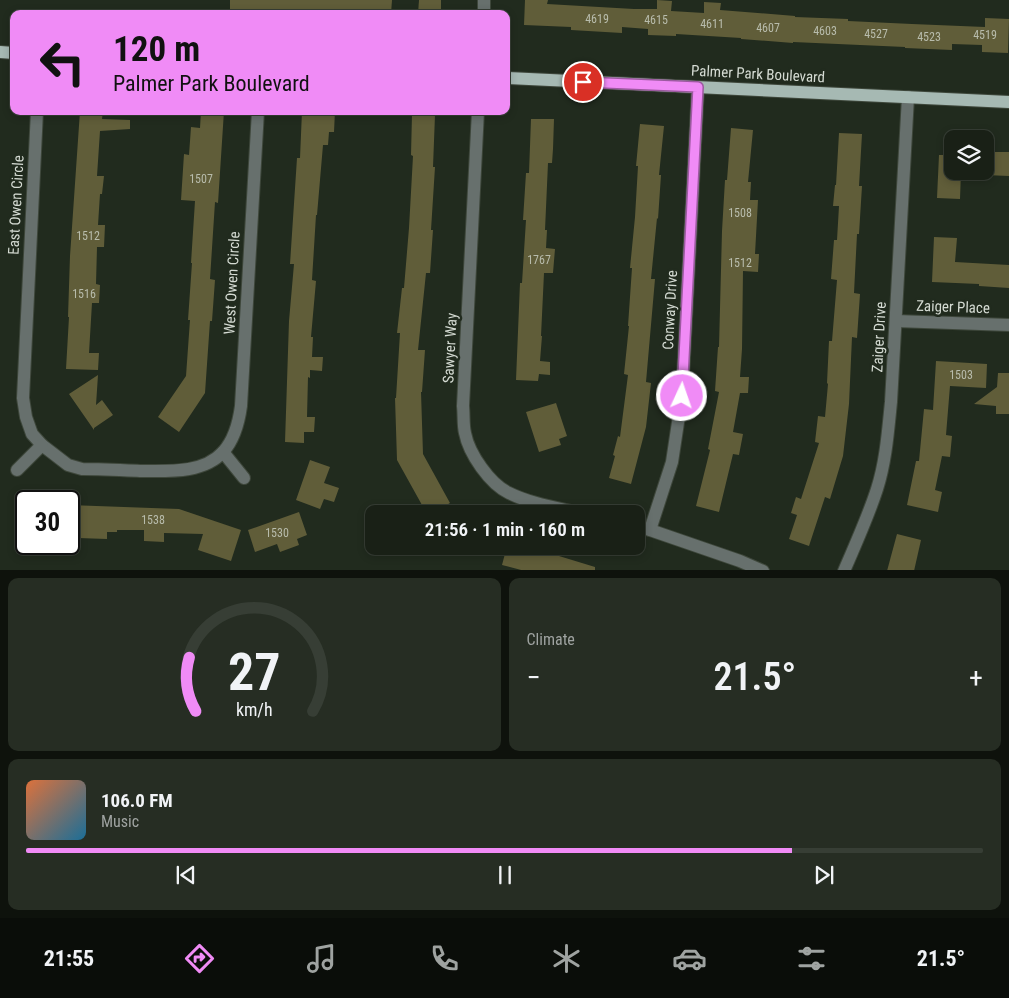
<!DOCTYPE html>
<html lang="en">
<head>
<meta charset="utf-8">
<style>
  body { margin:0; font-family:"Roboto Condensed",sans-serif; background:#262d23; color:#f1f3f6; height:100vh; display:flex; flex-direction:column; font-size:19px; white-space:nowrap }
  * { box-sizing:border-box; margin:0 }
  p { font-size:16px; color:#9fa3a1 }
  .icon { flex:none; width:28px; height:28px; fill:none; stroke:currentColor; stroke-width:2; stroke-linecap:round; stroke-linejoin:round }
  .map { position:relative; height:570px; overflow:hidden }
  .details { display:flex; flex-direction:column; gap:8px; padding:8px; background:#0e120c; flex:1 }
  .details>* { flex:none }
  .hud { position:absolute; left:10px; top:10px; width:500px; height:105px; border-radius:10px; box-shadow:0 2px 8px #0003,0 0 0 1px #373e35; background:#f08bf6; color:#111; overflow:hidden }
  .tools { position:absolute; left:944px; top:130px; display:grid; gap:10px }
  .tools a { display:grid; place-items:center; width:50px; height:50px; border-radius:10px; background:#192016; box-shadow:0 2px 8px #0003,0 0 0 1px #373e35; font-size:25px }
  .speed { position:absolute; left:15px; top:490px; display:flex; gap:10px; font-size:25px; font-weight:700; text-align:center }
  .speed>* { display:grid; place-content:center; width:65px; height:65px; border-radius:50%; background:#192016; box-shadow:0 2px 8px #0003,0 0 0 1px #373e35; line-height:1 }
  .speed .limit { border:2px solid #111; border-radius:8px; background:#fff; color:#111 }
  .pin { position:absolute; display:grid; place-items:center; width:42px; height:42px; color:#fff; margin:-21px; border:2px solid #fff; border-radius:50%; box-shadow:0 1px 5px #0007 }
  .me { position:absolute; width:55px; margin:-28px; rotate:3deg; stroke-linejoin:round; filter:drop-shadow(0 0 4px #0008) }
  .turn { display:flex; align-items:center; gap:18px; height:105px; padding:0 20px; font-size:22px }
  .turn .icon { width:65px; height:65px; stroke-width:2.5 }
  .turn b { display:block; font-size:35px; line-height:42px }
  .big { font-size:38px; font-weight:600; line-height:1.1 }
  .details .widget { flex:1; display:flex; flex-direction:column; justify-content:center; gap:8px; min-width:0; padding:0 18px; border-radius:10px; background:#262d23 }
  .details .dial { align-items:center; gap:0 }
  .dial svg { height:130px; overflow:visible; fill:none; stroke:#373e35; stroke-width:7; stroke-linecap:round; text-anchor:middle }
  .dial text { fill:#f1f3f6; stroke:none }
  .song { display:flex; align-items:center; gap:15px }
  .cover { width:60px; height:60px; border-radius:8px; background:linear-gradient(135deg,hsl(20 70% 55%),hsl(200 70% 35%)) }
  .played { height:5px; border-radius:2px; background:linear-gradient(90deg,#f08bf6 80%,#373e35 80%) }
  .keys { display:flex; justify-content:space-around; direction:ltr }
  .heat { display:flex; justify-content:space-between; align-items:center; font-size:28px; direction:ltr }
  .details .tiles { flex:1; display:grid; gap:8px; grid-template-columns:1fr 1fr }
  .widget:last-child { grid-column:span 2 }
  .trip { position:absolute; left:365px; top:505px; width:280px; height:50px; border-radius:10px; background:#192016; box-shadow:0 2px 8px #0003,0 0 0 1px #373e35; font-weight:600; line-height:50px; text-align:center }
  .tab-bar { display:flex; height:80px; justify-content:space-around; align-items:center; background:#0a0d09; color:#9fa3a1 }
  .tab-bar .icon { width:35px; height:35px }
  .tab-bar .current { color:#f08bf6 }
  .tab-bar b { font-size:22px; color:#f1f3f6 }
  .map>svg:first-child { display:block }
  .building { fill:#605d39 }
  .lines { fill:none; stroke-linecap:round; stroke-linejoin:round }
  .minor-casing { stroke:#3e473b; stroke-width:14 }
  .major-casing { stroke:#3e473b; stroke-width:14 }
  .minor { stroke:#67706d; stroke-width:12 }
  .major { stroke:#a6b9b3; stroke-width:12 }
  .route-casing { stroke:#9c5aa0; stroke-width:12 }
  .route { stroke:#f08bf6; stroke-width:9 }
  .labels { text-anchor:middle; stroke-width:5; stroke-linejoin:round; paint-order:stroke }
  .number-label { font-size:12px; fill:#b8bcac }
  .street-label { font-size:15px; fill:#d5dbd3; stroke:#212b1e }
</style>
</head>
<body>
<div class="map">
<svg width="1009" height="571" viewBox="0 0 1009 571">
  <rect width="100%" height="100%" fill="#212b1e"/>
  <g class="building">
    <path d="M230,0H392L391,14H276L230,11Z"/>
    <path d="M419,0H441V14H418Z"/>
    <path d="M525,0H548L547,4L634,9H657V0L672,1L671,11L704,13V2L721,3L720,10L795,16V17L848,19V21L912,24L985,27V18L1009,19L1008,53L982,52V45L952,44V50L905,48V47L793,42V43L741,39V38L676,34V36L648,35V29L622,27V33L571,30V27L524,25Z"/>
    <path d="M80,111H103L102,119L130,120V129L100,131L97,176H104L102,194H100L98,225H105L104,247H97L96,284L100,285L99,303H92L89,353H99L98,370L66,369L69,317H68L70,256Z"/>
    <path d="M201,111H224L218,203L215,202L210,279L215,280L212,321H210L205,393L179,432L158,417L186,376L190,320H188L192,263H191L195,201L181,200L184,154L189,155L191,127L200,128Z"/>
    <path d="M302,111H335L334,132H329L328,145H323L317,215H316L312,280L316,281L311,337H313L312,357H323L322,371L310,370V378L308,377L307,417H315L314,432H304V443L285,442L289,321L294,264H290L297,158H300Z"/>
    <path d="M412,114L435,115L433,167H435L431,230H433L430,273H426L418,350H425L422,392H421L423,454L450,503L431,514H427L397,460L395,398H396L400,333H397L402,288H404L409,228L413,156L411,155Z"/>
    <path d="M531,119H554L553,149L552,163H548L545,230H547L546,248L555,249L553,273H544L541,336H542L540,361L550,362V375L539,374L538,381L516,380L520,283H522L526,220H523L526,173H529Z"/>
    <path d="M640,124L664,126L659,175H661L658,219L657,218L651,279H655L646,382L651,383L646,427L631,484L609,478L615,456L613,455L618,436L620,437L628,375L624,374L629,326H628L632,268H630L635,217L638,166H636Z"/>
    <path d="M731,128L753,130L748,182H751L750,200H758L755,254H759L758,272L743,271L742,349L740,377H749L748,393H740L733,432L743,434L739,455L733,454L719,512L696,506L710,450L708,449L719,392L715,391L718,347H719L722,231L725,180H727Z"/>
    <path d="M839,133L862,134L859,186H862L859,234H857L854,293L860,294L857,338L852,337L849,404L843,456L830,499L825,497L809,546L789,539L797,515L791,513L796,497L801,499L819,443L815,442L818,416L825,417L828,384L827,383L829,341H832L837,280L831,279L834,240H837L839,206H833L835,185H836Z"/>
    <path d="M986,152H1009V176L985,175Z"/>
    <path d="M939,155H952V171H961L960,199L937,198Z"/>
    <path d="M934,237L957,238L955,262L1009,265V288L979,286V284L932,282Z"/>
    <path d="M936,361L987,364L986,388L950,386L946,435L952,436L950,457L942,456L935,490L942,492L938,512L907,505L916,461H919L924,409L933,410Z"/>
    <path d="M998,373H1009V414H996V406L974,404L997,387Z"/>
    <path d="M98,375L96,405L102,400L113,415L94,428V430L69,394Z"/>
    <path d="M556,403L567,436L559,439L561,445L539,452L526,412Z"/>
    <path d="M310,460L330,467L324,483L339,488L334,502L324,499L320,509L296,500Z"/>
    <path d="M69,505L179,509L241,530L231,561L198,550L203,534L164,533V542L144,541V530H117V532H107V539L78,538L69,539Z"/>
    <path d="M299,512L307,535L297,539L299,545L280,552L277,544L255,552L248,530Z"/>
    <path d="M897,534L921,540L914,571H887Z"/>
    <path d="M507,546H530L560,554L559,556L595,567V571H525L502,565Z"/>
  </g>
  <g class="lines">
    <defs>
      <g id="minor">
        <path d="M484,14V0"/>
        <path d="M37,111L23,398L26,417L32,434L42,445L68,465L82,469C101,469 120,470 140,471C167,471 203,474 223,452C234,440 239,421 241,406L258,111"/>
        <path d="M478,111L463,406C464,415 463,425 465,433C469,454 490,484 509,493C531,504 559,508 583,514"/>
        <path d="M896,321L1009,325"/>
        <path d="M223,452L244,478"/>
        <path d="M17,470L42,445"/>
        <path d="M636,527L650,530L740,561L763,571"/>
        <path d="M650,530L672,462L682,396L698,87"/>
        <path d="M844,571C856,543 868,517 877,489C886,461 888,431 891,402L908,97"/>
      </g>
      <g id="major">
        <path d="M0,52L14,53"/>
        <path d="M506,78L1009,102"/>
      </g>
    </defs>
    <use href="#minor" class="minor-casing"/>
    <use href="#major" class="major-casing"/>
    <use href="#minor" class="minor"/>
    <use href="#major" class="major"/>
  </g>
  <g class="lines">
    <defs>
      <path id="route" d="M583,82L698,87L682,396"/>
    </defs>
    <use href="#route" class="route-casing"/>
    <use href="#route" class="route"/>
  </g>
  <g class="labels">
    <g class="number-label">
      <text x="597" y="23">4619</text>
      <text x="656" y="24">4615</text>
      <text x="712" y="28">4611</text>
      <text x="768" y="32">4607</text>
      <text x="825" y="35">4603</text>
      <text x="876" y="38">4527</text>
      <text x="985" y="39">4519</text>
      <text x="929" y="41">4523</text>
      <text x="201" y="183">1507</text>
      <text x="740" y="217">1508</text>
      <text x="88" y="240">1512</text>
      <text x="539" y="264">1767</text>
      <text x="740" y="267">1512</text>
      <text x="84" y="298">1516</text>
      <text x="961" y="379">1503</text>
      <text x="153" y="524">1538</text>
      <text x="277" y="537">1530</text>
    </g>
    <g class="street-label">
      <text transform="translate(758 74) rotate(3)" y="5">Palmer Park Boulevard</text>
      <text transform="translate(16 205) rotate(-87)" y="5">East Owen Circle</text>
      <text transform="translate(232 283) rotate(-87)" y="5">West Owen Circle</text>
      <text transform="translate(953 307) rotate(2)" y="5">Zaiger Place</text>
      <text transform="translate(670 310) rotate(-87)" y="5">Conway Drive</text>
      <text transform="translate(879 337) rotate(-87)" y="5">Zaiger Drive</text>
      <text transform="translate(450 348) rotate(-87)" y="5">Sawyer Way</text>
    </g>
  </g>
</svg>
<div class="tools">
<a><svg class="icon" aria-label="layers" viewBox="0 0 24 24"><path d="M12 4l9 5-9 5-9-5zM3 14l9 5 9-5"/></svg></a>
</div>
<div class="speed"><div class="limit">30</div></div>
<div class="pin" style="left:583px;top:82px;background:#d93025"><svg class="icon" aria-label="arrive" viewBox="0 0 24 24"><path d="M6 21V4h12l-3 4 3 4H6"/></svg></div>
<svg class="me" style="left:682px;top:396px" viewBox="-20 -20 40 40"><circle r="17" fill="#f08bf6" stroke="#fff" stroke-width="3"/><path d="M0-11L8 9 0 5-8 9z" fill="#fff"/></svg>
<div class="trip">21:56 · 1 min · 160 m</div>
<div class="hud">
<div class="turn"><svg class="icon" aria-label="left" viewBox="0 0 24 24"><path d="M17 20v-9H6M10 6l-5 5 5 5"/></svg><div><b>120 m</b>Palmer Park Boulevard</div></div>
</div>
</div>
<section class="details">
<div class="tiles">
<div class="widget dial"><svg viewBox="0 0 100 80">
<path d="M14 69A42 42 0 1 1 86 69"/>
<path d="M14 69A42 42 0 0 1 10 36" stroke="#f08bf6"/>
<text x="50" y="56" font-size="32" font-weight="700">27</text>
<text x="50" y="72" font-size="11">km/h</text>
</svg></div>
<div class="widget"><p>Climate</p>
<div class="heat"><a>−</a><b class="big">21.5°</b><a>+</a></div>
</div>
<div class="widget">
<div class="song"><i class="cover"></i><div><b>106.0 FM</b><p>Music</p></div></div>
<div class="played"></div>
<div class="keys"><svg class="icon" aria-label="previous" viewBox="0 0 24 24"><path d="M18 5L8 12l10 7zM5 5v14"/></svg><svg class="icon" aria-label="pause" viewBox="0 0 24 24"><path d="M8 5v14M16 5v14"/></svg><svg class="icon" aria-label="next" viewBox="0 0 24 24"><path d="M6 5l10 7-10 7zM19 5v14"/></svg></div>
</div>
</div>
</section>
<nav class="tab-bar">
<b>21:55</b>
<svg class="icon current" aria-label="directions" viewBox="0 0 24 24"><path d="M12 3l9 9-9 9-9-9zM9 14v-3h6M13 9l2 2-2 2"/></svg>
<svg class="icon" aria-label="music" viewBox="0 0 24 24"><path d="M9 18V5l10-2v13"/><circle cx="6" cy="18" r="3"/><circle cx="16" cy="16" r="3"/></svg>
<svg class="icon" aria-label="phone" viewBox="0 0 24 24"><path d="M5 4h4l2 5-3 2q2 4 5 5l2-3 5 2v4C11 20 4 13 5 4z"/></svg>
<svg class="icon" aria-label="climate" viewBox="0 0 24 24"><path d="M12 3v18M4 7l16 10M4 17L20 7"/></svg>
<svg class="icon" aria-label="car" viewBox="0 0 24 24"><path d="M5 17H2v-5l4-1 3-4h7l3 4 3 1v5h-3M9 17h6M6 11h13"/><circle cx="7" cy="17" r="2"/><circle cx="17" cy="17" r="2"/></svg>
<svg class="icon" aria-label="filters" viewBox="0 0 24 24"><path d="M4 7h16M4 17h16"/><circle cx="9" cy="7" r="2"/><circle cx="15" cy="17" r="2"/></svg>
<b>21.5°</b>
</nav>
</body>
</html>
